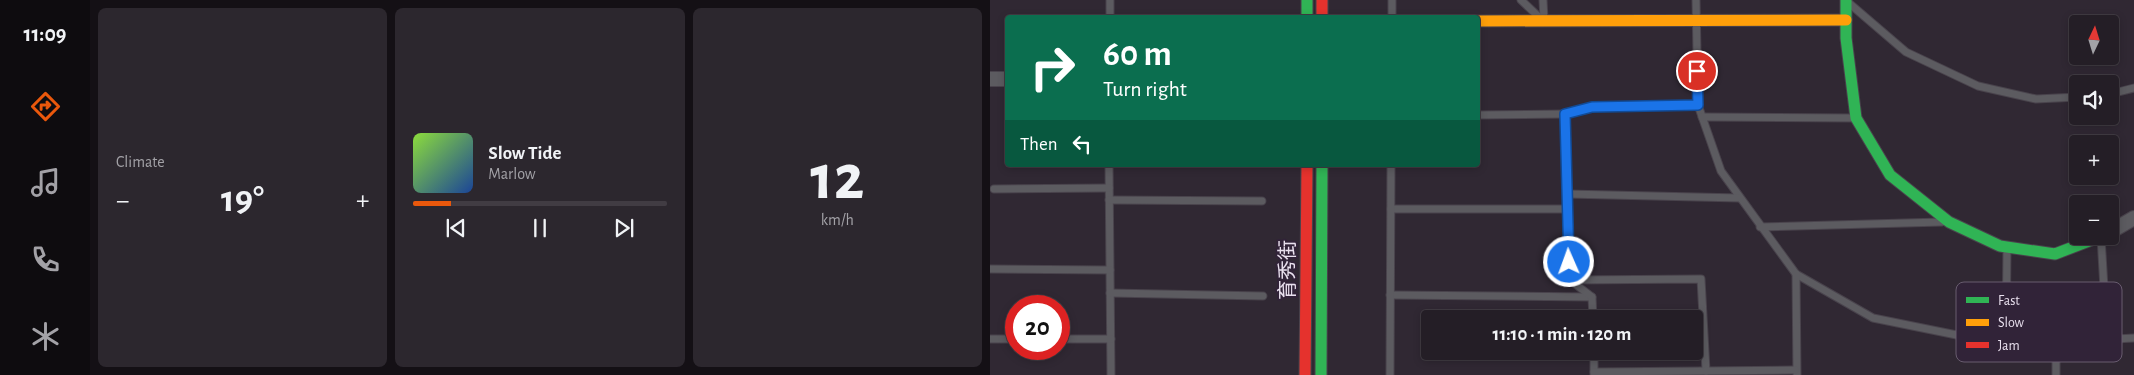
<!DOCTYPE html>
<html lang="en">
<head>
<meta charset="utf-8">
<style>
  body { margin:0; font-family:"Alegreya Sans","Noto Sans SC",sans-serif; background:#2c272e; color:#f1f3f6; height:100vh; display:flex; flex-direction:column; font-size:19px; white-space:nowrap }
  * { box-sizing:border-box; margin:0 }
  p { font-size:16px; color:#a3a2a7 }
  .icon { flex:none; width:28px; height:28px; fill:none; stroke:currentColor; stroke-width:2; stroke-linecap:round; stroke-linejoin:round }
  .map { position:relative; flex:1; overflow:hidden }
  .panel { display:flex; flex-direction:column; gap:8px; padding:8px; background:#141015; width:900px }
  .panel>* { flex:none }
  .hud { position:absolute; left:15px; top:15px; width:475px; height:152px; border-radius:5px; box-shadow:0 2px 8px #0003,0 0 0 1px #413c43; background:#0b6e4f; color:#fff; overflow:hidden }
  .needle { width:32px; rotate:4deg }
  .controls { position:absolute; left:1079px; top:15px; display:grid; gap:10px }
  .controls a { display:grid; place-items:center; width:50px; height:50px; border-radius:5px; background:#241e26; box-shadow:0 2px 8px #0003,0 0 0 1px #413c43; font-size:25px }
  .speed { position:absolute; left:15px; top:295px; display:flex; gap:10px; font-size:25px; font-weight:700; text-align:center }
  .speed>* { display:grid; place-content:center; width:65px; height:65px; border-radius:50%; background:#241e26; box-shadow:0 2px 8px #0003,0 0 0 1px #413c43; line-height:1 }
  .speed .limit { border:8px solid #d22; background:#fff; color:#111 }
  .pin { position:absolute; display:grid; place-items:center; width:42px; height:42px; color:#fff; margin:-21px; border:2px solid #fff; border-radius:50%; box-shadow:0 1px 5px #0007 }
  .me { position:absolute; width:55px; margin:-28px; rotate:358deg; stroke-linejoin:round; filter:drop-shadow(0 0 4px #0008) }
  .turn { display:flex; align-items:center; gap:18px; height:105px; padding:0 15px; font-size:22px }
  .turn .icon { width:65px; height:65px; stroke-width:2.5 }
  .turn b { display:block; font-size:35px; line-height:42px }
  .then { display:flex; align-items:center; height:48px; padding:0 15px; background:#0003; gap:10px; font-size:19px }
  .big { font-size:38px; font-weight:700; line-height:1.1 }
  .panel .tile { flex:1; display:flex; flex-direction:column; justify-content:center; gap:8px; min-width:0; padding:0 18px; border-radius:8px; background:#2c272e }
  .panel .dial { align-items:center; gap:0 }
  .dial b { font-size:65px; line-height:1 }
  .song { display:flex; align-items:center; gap:15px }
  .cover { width:60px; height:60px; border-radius:8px; background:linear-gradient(135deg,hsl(90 70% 55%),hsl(220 70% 35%)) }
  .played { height:5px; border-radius:2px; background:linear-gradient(90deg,#ea580c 15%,#413c43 15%) }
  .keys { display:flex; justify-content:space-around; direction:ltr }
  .heat { display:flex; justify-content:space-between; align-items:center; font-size:28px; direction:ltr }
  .panel .tiles { flex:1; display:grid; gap:8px; grid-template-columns:repeat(3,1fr) }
  .trip { position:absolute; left:431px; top:310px; width:282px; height:50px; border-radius:5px; background:#241e26; box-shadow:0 2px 8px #0003,0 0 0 1px #413c43; font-weight:700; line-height:50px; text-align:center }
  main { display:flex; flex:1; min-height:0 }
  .dock { display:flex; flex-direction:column; width:90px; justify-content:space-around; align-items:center; background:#0e0c0f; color:#a3a2a7 }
  .dock .icon { width:35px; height:35px }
  .dock .active { color:#ea580c }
  .dock b { font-size:22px; color:#f1f3f6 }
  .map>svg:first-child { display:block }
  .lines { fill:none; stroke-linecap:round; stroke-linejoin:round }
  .lane-casing { stroke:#49434c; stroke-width:9 }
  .street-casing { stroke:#49434c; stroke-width:16 }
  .fast-casing { stroke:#49434c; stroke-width:13 }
  .slow-casing { stroke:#49434c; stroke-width:13 }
  .jam-casing { stroke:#49434c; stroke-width:13 }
  .lane { stroke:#5c5b60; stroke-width:7 }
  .street { stroke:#5c5b60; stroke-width:14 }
  .fast { stroke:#30b455; stroke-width:11 }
  .slow { stroke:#ff9f0a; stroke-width:11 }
  .jam { stroke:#e5322d; stroke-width:11 }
  .route-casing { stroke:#114b97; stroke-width:12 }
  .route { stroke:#1a73e8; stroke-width:9 }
  .labels { text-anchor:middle; stroke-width:4; stroke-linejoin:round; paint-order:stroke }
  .street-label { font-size:20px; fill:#e9e0ee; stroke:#312338 }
  .key { fill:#312338; stroke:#685c6f; stroke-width:1 }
  .key-label { font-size:14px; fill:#e9e0ee }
</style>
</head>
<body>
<main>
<nav class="dock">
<b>11:09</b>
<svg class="icon active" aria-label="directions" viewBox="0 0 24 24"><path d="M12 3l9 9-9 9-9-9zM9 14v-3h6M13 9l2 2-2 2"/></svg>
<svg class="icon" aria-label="music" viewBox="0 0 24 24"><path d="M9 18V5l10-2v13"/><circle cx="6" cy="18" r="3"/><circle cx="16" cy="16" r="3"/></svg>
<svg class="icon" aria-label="phone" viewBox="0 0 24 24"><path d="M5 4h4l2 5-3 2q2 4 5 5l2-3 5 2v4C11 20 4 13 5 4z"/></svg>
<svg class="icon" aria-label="climate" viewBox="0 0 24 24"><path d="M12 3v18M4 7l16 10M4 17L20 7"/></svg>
</nav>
<section class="panel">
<div class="tiles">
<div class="tile"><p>Climate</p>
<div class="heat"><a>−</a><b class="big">19°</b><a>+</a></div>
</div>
<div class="tile">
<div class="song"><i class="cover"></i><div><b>Slow Tide</b><p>Marlow</p></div></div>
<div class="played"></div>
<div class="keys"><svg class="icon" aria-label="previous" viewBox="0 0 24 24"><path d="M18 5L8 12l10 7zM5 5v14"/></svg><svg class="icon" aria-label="pause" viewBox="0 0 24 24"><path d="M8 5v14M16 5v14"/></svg><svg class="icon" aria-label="next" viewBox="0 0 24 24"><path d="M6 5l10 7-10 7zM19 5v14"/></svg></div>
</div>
<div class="tile dial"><b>12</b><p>km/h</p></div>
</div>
</section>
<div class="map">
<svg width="1144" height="375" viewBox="0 0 1144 375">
  <rect width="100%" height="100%" fill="#302833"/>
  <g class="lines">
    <defs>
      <g id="lane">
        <path d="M402,0V18"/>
        <path d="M531,0L549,17"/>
        <path d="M553,0L554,20"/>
        <path d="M706,0L708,105L731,171L806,274L883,318L1016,345L1144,338"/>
        <path d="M860,4L916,52L988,86L1046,99L1088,97"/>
        <path d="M120,18V0"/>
        <path d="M1120,94L1144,88"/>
        <path d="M488,115L575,114"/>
        <path d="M712,117L864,118"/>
        <path d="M119,165L121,375"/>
        <path d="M4,189L119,188"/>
        <path d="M577,194L750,198"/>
        <path d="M119,200L272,201"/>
        <path d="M401,209H578"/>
        <path d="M770,227L952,222"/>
        <path d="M1111,237L1117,339"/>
        <path d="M0,269L120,270"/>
        <path d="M806,274L807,375"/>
        <path d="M580,280L711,279L716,371"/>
        <path d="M120,293L273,296"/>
        <path d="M400,295L602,297"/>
        <path d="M603,319L602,297L580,280L575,114L602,107L708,105"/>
        <path d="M0,339H26"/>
        <path d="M69,339H121"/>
        <path d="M1066,341V375"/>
        <path d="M1016,345L1017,248"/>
        <path d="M604,351V375"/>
        <path d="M604,372L805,370"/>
        <path d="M400,375L401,165"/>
      </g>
      <g id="street">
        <path d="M0,79H18"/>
        <path d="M1120,232L1144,218"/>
      </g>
      <g id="fast">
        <path d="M317,0V18"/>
        <path d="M856,0V38L866,118L900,175L959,222L1010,246L1065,254L1112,236"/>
        <path d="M331,375L332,165"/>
      </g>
      <path id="slow" d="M488,21L856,20"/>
      <g id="jam">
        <path d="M332,0V18"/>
        <path d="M315,375L317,165"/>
      </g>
    </defs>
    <use href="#lane" class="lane-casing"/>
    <use href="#street" class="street-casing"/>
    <use href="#fast" class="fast-casing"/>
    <use href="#slow" class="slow-casing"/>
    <use href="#jam" class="jam-casing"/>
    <use href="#lane" class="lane"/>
    <use href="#street" class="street"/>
    <use href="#fast" class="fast"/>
    <use href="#slow" class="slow"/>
    <use href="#jam" class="jam"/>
  </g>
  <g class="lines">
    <defs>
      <path id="route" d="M579,262L575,114L602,107L708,105L707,71"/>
    </defs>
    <use href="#route" class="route-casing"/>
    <use href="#route" class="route"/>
  </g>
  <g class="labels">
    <g class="street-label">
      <text transform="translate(297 270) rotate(-90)" y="7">育秀街</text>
    </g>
  </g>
  <rect x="966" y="282" width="166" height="80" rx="8" class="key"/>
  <rect x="976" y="297" width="23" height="6" fill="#30b455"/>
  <rect x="976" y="319" width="23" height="7" fill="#ff9f0a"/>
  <rect x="976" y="342" width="23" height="6" fill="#e5322d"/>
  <g class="key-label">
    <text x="1008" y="305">Fast</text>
    <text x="1008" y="327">Slow</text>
    <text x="1008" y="350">Jam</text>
  </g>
</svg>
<div class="controls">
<a><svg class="needle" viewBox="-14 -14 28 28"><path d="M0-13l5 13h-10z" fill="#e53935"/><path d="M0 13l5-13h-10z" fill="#a3a2a7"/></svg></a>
<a><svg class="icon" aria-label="sound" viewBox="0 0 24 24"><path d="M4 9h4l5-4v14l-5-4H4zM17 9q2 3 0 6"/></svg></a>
<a>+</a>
<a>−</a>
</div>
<div class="speed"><div class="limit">20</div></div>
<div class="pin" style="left:707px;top:71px;background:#d93025"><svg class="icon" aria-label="arrive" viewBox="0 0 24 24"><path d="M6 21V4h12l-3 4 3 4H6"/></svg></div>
<svg class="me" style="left:579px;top:262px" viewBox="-20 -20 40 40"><circle r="17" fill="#1a73e8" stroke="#fff" stroke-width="3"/><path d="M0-11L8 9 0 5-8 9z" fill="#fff"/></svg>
<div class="trip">11:10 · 1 min · 120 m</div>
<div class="hud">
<div class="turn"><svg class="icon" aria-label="right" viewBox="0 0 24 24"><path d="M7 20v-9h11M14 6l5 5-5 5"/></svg><div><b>60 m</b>Turn right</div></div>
<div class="then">Then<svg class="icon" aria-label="left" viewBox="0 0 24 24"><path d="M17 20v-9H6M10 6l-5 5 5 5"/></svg></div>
</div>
</div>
</main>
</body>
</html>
